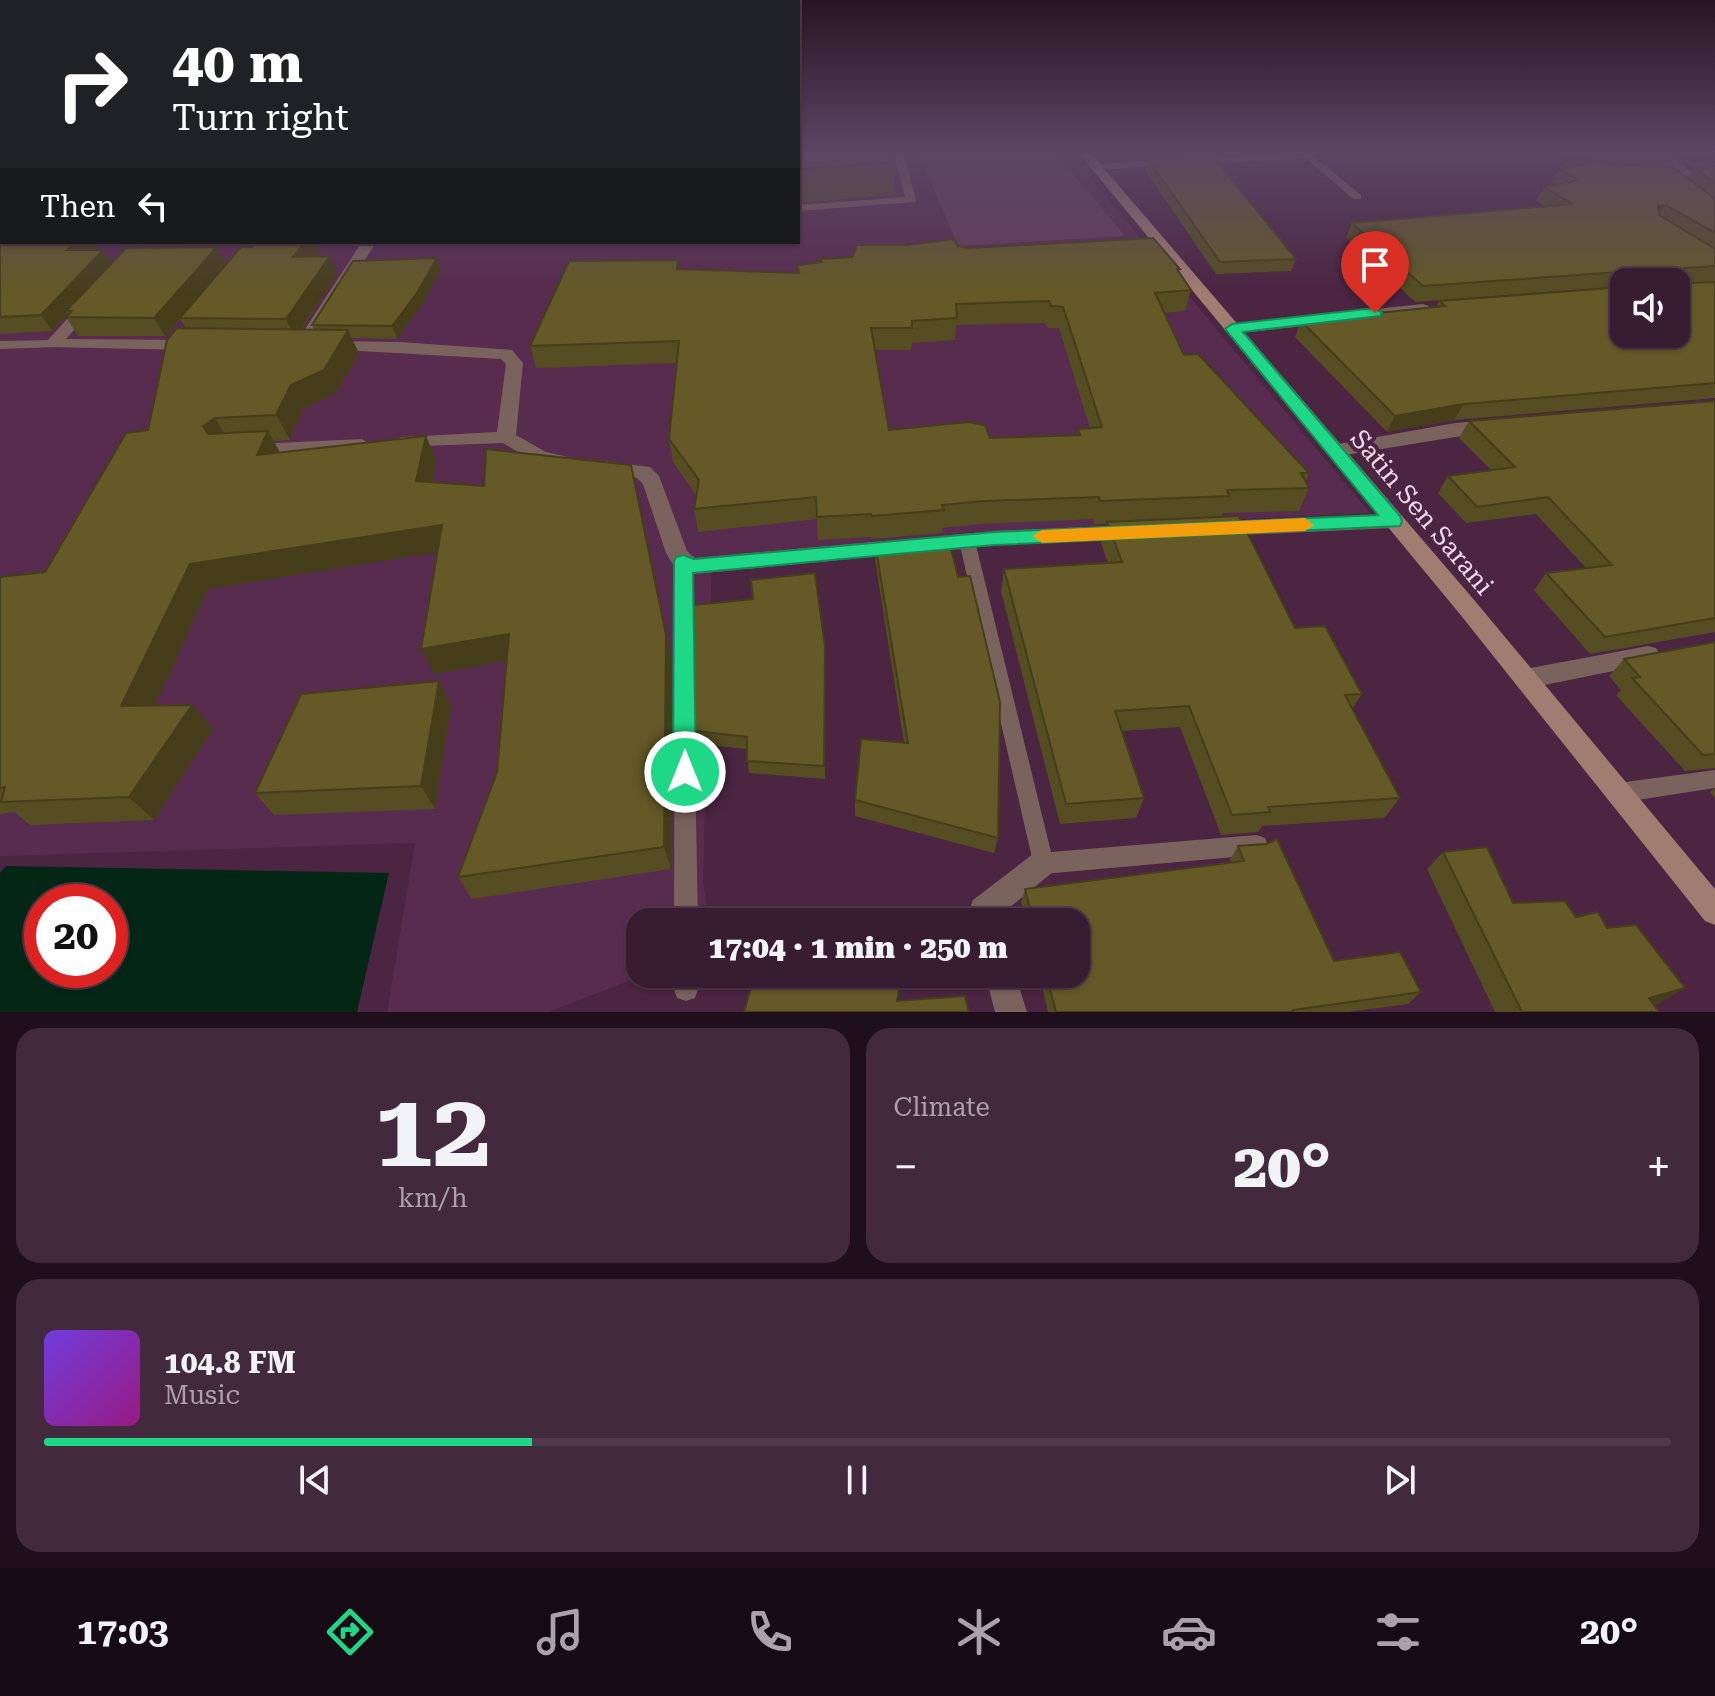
<!DOCTYPE html>
<html lang="en">
<head>
<meta charset="utf-8">
<style>
  body { margin:0; font-family:"Roboto Serif",serif; background:#43293e; color:#f1f3f6; height:100vh; display:flex; flex-direction:column; font-size:30px; white-space:nowrap }
  * { box-sizing:border-box; margin:0 }
  p { font-size:26px; color:#aba1ac }
  .icon { flex:none; width:44px; height:44px; fill:none; stroke:currentColor; stroke-width:2; stroke-linecap:round; stroke-linejoin:round }
  .map { position:relative; height:1012px; overflow:hidden }
  .details { display:flex; flex-direction:column; gap:16px; padding:16px; background:#1f0f1c; flex:1 }
  .details>* { flex:none }
  .banner { position:absolute; left:0px; top:0px; width:800px; height:244px; box-shadow:0 2px 6px #0004,0 0 0 2px #523a4d; background:#202124; color:#fff; overflow:hidden }
  .controls { position:absolute; left:1610px; top:268px; display:grid; gap:16px }
  .controls a { display:grid; place-items:center; width:80px; height:80px; border-radius:16px; background:#381c32; box-shadow:0 2px 6px #0004,0 0 0 2px #523a4d; font-size:40px }
  .speed { position:absolute; left:24px; top:884px; display:flex; gap:16px; font-size:40px; font-weight:700; text-align:center }
  .speed>* { display:grid; place-content:center; width:104px; height:104px; border-radius:50%; background:#381c32; box-shadow:0 2px 6px #0004,0 0 0 2px #523a4d; line-height:1 }
  .speed .limit { border:12px solid #d22; background:#fff; color:#111 }
  .pin { position:absolute; display:grid; place-items:center; width:68px; height:68px; color:#fff; margin:-82px -34px; border-radius:50% 50% 50% 0; rotate:-45deg; box-shadow:0 0 8px #0007 }
  .pin .icon { rotate:45deg }
  .me { position:absolute; width:88px; margin:-44px; rotate:0deg; stroke-linejoin:round; filter:drop-shadow(0 0 6px #0008) }
  .turn { display:flex; align-items:center; gap:28px; height:168px; padding:0 40px; font-size:36px }
  .turn .icon { width:104px; height:104px; stroke-width:2.5 }
  .turn b { display:block; font-size:56px; line-height:68px }
  .then { display:flex; align-items:center; height:76px; padding:0 40px; background:#0003; gap:16px; font-size:30px }
  .big { font-size:60px; font-weight:800; line-height:1.1 }
  .details .widget { flex:1; display:flex; flex-direction:column; justify-content:center; gap:12px; min-width:0; padding:0 28px; border-radius:24px; background:#43293e }
  .details .dial { align-items:center; gap:0 }
  .dial b { font-size:104px; line-height:1 }
  .song { display:flex; align-items:center; gap:24px }
  .cover { width:96px; height:96px; border-radius:12px; background:linear-gradient(135deg,hsl(260 70% 55%),hsl(310 70% 35%)) }
  .played { height:8px; border-radius:4px; background:linear-gradient(90deg,#1fd887 30%,#523a4d 30%) }
  .keys { display:flex; justify-content:space-around; direction:ltr }
  .heat { display:flex; justify-content:space-between; align-items:center; font-size:44px; direction:ltr }
  .details .tiles { flex:1; display:grid; gap:16px; grid-template-columns:1fr 1fr }
  .widget:last-child { grid-column:span 2 }
  .trip { position:absolute; left:626px; top:908px; width:464px; height:80px; border-radius:24px; background:#381c32; box-shadow:0 2px 6px #0004,0 0 0 2px #523a4d; font-weight:800; line-height:80px; text-align:center }
  .menu { display:flex; height:128px; justify-content:space-around; align-items:center; background:#160b14; color:#aba1ac }
  .menu .icon { width:56px; height:56px }
  .menu .active { color:#1fd887 }
  .menu b { font-size:36px; color:#f1f3f6 }
  .map>svg:first-child { display:block }
  .built { fill:#582c4e }
  .green { fill:#643c5a }
  .water { fill:#042715; fill-rule:evenodd }
  .lines { fill:none; stroke-linecap:round; stroke-linejoin:round }
  .service { fill:#7a635c; fill-rule:evenodd }
  .minor { fill:#7a635c; fill-rule:evenodd }
  .secondary { fill:#a07c71; fill-rule:evenodd }
  .wall { fill:#564d22; fill-rule:evenodd }
  .shaded-wall { fill:#463e1b }
  .building { fill:#645927; stroke:#463e1b; stroke-width:2; fill-rule:evenodd }
  .route { fill:#1fd887; stroke:#148c58; stroke-width:2 }
  .slow { fill:#f59e0b }
  .labels { text-anchor:middle; stroke-width:8; stroke-linejoin:round; paint-order:stroke }
  .street-label { font-size:26px; fill:#f0d8e9; stroke:#4b2542 }
</style>
</head>
<body>
<div class="map">
<svg width="1715" height="1012" viewBox="0 0 1715 1012">
  <rect width="100%" height="100%" fill="#4b2542"/>
  <g class="built">
    <path d="M798,151H1068L1370,513L974,532L712,559L703,880L709,922H640V974H647L548,1012H387L415,843L0,856V224L2,242H798Z"/>
    <path d="M1094,151H1339L1103,161Z"/>
  </g>
  <path class="green" d="M917,151H1054L1125,236L958,246Z"/>
  <path class="water" d="M6,866L389,873L357,1012H0V873ZM42,902H110V970H42Z"/>
  <g class="lines">
    <g class="service">
      <path d="M893,151H903L916,200L915,202L798,211V205L905,197Z"/>
      <path d="M1652,151H1663L1698,176L1689,178Z"/>
      <path d="M1308,152L1361,195V199H1353L1306,158L1195,164L1190,161L1195,158Z"/>
      <path d="M1168,160L1173,163L1172,165L1096,170L1091,167L1096,164Z"/>
      <path d="M53,340L60,344L58,347L0,349V341Z"/>
      <path d="M967,535L973,537L975,541L1051,852L1257,835L1265,838L1268,845L1265,852L1257,855L1043,874L1035,871L959,541L961,537Z"/>
      <path d="M683,556L689,558L691,562L698,922H674L675,562L677,558Z"/>
      <path d="M1715,770V788L1618,803L1611,800L1607,793L1611,786L1618,783Z"/>
      <path d="M674,974H698V989L695,998L686,1001L677,998L674,989Z"/>
    </g>
    <g class="minor">
      <path d="M362,242L375,244L308,349H296L294,346Z"/>
      <path d="M87,302L95,307L66,339L191,340L199,345L191,350L47,347L45,344L47,341L81,304Z"/>
      <path d="M1423,304L1429,306V312L1232,334L1224,329L1232,324Z"/>
      <path d="M331,341L400,342L512,350L523,363L516,435L546,452L568,457L571,461L561,467L534,462L503,443L395,447L393,443L395,439L402,437L497,432L506,364L501,359L325,349L323,346L325,343Z"/>
      <path d="M1492,420L1501,426L1498,430L1333,457L1324,451L1333,445L1455,423Z"/>
      <path d="M362,439L371,445L369,449L254,456L245,450L254,444Z"/>
      <path d="M605,461L650,467L659,476L687,551L695,558L994,531L1131,525L1138,527L1141,532L1138,537L1131,539L994,545L694,574L675,568L666,553L643,484L637,478L598,472L595,467Z"/>
      <path d="M1393,514L1400,516L1403,521L1400,526L1393,528L1219,536L1212,534L1209,529L1212,524L1219,522Z"/>
      <path d="M1648,646L1656,648L1660,655L1656,662L1648,664L1525,689L1517,686L1513,679L1517,672L1525,669Z"/>
      <path d="M1043,850L1053,854L1057,863L1053,872L999,916L1001,922H971L969,910L973,900L1033,854Z"/>
      <path d="M985,974H1015L1027,1012H995Z"/>
    </g>
    <path class="secondary" d="M1077,151H1089L1475,601L1715,889V925L1705,921L1459,613Z"/>
  </g>
  <g class="wall">
    <path d="M0,151L2,242H103L94,250H103L111,263L217,247L226,264L320,250L315,257L337,274L301,330H315L312,325L437,258L441,270L422,305L397,339L352,338L359,354L335,394L303,409L290,440L274,441L280,453L426,436L436,460L432,482L672,660L671,869L472,899L458,877L497,772L507,661L434,674L437,552L208,589L155,705L213,729L154,820L30,825L14,812L0,814V577L45,572L148,430L186,328L180,319L165,336H78L66,317L68,314L52,331L0,334Z"/>
    <path d="M798,151L895,162L894,195L798,203Z"/>
    <path d="M1546,151H1715V282L1687,283L1715,282V398L1454,420L1387,432L1295,337L1301,321L1436,307L1439,301L1624,287L1676,282H1624V286L1415,302L1346,238L1352,223L1544,206L1536,201L1544,187L1554,185L1551,183L1559,169L1576,165H1565ZM1678,157L1693,168L1687,178L1672,167Z"/>
    <path d="M1148,159L1296,259L1291,271L1216,274L1145,170Z"/>
    <path d="M958,246L968,248L1180,269L1179,273L1191,290L1185,311L1164,313L1184,355L1309,473L1306,481L1309,488L1299,511L1223,513L1221,517L1295,628L1362,694L1352,709L1400,798L1384,818L1262,826L1258,832L1221,835L1180,727L1122,731L1144,798L1136,818L1060,824L1001,591L1004,569L1108,563L1101,543L1107,523L1094,524L1093,519L981,524L942,528V533L871,539V537L818,540L817,519L698,532L694,509L696,495L673,462L669,439L676,363L536,368L530,346L679,269L797,273V265L820,262V259ZM1045,323L1048,328H1059L1090,428L1078,429L1077,435L990,438L889,430L875,350H911L912,343L955,340L956,325Z"/>
    <path d="M1715,401V632L1590,654L1534,590L1546,573L1586,568L1536,514L1466,523L1438,493L1448,476L1491,470L1459,438L1469,421Z"/>
    <path d="M875,543L998,838L994,853L855,816V800L904,743L875,560Z"/>
    <path d="M753,599L825,647V779L749,773L747,749L698,744L695,731Z"/>
    <path d="M1715,642V768L1685,771L1616,695L1621,690L1609,676L1624,659Z"/>
    <path d="M439,681L451,705L435,809L274,815L255,793Z"/>
    <path d="M1715,788V798L1710,792Z"/>
    <path d="M1238,846L1334,961L1421,992L1408,1004L1349,1012H1048L1039,974H1076V922H1026L1021,902L1025,889L1231,862L1230,860Z"/>
    <path d="M1443,852L1513,903L1576,917L1607,928L1660,1003L1654,1005L1659,1012H1495L1427,869Z"/>
  </g>
  <g class="shaded-wall">
    <path d="M1666,205L1657,219L1658,206Z"/>
    <path d="M76,242H103L77,266L67,250Z"/>
    <path d="M305,242H316L320,250L301,275L293,257Z"/>
    <path d="M217,247L227,265L165,336L154,318Z"/>
    <path d="M103,250L113,266L66,311L68,314L52,331L41,315Z"/>
    <path d="M330,256L337,274L295,338L286,319Z"/>
    <path d="M437,258L441,270L422,305L397,339L392,326Z"/>
    <path d="M348,330L359,354L335,394L303,409L290,440L276,415L291,385Z"/>
    <path d="M1464,404L1454,420L1387,432L1395,416Z"/>
    <path d="M215,418L230,443L218,451L203,426Z"/>
    <path d="M268,431L282,456L257,455Z"/>
    <path d="M426,436L436,460L427,506L416,481Z"/>
    <path d="M631,465L672,660L671,869L664,847Z"/>
    <path d="M442,525L453,550L208,589L144,730L121,706L190,564Z"/>
    <path d="M509,634L519,659L434,674L421,649Z"/>
    <path d="M439,681L451,705L435,809L421,786Z"/>
    <path d="M192,705L213,729L154,820L129,797Z"/>
    <path d="M1685,988L1660,1003L1626,1012L1649,998Z"/>
  </g>
  <g class="building">
    <path d="M0,151H2V242H76L67,250H103L41,315L0,317Z"/>
    <path d="M798,151H890L895,162L798,169Z"/>
    <path d="M1573,151H1675L1680,154Z"/>
    <path d="M1698,151H1715V154H1703Z"/>
    <path d="M1212,155L1296,259L1220,262L1148,159Z"/>
    <path d="M1590,163L1673,167L1715,199V233L1666,205L1658,206L1659,215L1715,249V266L1684,268V280L1687,283L1715,282V383L1464,404L1395,416L1301,321L1445,306L1439,301L1624,287V334H1676V282H1635L1637,274L1634,271L1423,286L1352,223L1572,204L1544,187L1579,180L1559,169Z"/>
    <path d="M1715,166V183L1694,167Z"/>
    <path d="M1153,238L1180,269H1177L1191,290L1155,293L1184,355L1198,354L1309,473H1301L1309,488L1227,490L1229,496L1100,501L1099,497L984,501L942,505L944,510L872,516L871,514L817,517L816,497L694,509L699,480L669,439L679,341L530,346L569,261L678,260L677,269L799,273L797,265L822,262L820,259L852,257L857,245H907L954,239L958,246L968,248ZM1049,301L1051,306L1063,307L1102,427L1078,429L1080,435L990,438L985,425L968,422L889,430L871,328H912V321L957,318L956,304Z"/>
    <path d="M256,242H305L293,257L330,256L286,319L180,318L241,247H252Z"/>
    <path d="M217,247L154,318L66,317L72,311H66L126,248Z"/>
    <path d="M437,258L417,293L392,326L312,325L353,261Z"/>
    <path d="M177,328L348,330L324,370L291,385L276,415L215,418L203,426L208,434L268,431L257,455L426,436L416,481L484,486L486,449L631,465L666,635L664,847L458,877L497,772L509,634L421,649L442,525L190,564L121,706L192,705L129,797L1,802L5,787L0,788V577L45,572L126,433L148,430L167,340Z"/>
    <path d="M1715,401V618L1605,637L1546,573L1612,565L1548,497L1477,507L1448,476L1515,467L1469,421Z"/>
    <path d="M1239,516L1295,628L1325,626L1362,694L1345,695L1400,798L1268,807L1270,812L1232,815L1189,706L1115,711L1144,798L1066,804L1004,569L1122,562L1107,522Z"/>
    <path d="M948,536L958,577L970,576L1000,702L998,838L855,800L861,739L908,743L875,543Z"/>
    <path d="M815,573L825,647L824,766L747,761V737L695,731L693,605L753,599L751,580Z"/>
    <path d="M1715,642V754L1703,755L1632,678L1640,677L1624,659Z"/>
    <path d="M439,681L421,786L255,793L301,694Z"/>
    <path d="M1277,839L1334,961L1400,952L1421,992L1293,1010L1294,1012H1056L1046,974H1076V922H1033L1025,889L1244,861L1238,846L1266,844Z"/>
    <path d="M1487,847L1513,903L1565,901L1576,917L1598,912L1607,928L1636,925L1685,988L1649,998L1659,1012H1522L1443,852Z"/>
    <path d="M755,974H902L897,1001L965,996L969,1012H744Z"/>
  </g>
  <linearGradient id="sky" x2="0" y2="1"><stop stop-color="#291424"/><stop offset="0.52" stop-color="#5b4665"/><stop offset="1" stop-color="#5b4665" stop-opacity="0"/></linearGradient>
  <rect width="1715" height="292" fill="url(#sky)"/>
  <path class="route" d="M1375,308L1382,313L1380,316L1243,332L1400,516L1402,521L1400,526L994,545L693,573L696,772L693,779L685,783L676,779L673,772L674,562L676,557L683,555L694,559L994,532L1378,515L1225,329L1232,324Z"/>
  <path class="slow" d="M1305,518L1314,525L1305,531L1042,543L1032,536L1042,530Z"/>
  <g class="labels">
    <g class="street-label">
      <text transform="translate(1422 512) rotate(50)" y="9">Satin Sen Sarani</text>
    </g>
  </g>
</svg>
<div class="controls">
<a><svg class="icon" aria-label="sound" viewBox="0 0 24 24"><path d="M4 9h4l5-4v14l-5-4H4zM17 9q2 3 0 6"/></svg></a>
</div>
<div class="speed"><div class="limit">20</div></div>
<div class="pin" style="left:1375px;top:313px;background:#d93025"><svg class="icon" aria-label="arrive" viewBox="0 0 24 24"><path d="M6 21V4h12l-3 4 3 4H6"/></svg></div>
<svg class="me" style="left:685px;top:772px" viewBox="-20 -20 40 40"><circle r="17" fill="#1fd887" stroke="#fff" stroke-width="3"/><path d="M0-11L8 9 0 5-8 9z" fill="#fff"/></svg>
<div class="trip">17:04 · 1 min · 250 m</div>
<div class="banner">
<div class="turn"><svg class="icon" aria-label="right" viewBox="0 0 24 24"><path d="M7 20v-9h11M14 6l5 5-5 5"/></svg><div><b>40 m</b>Turn right</div></div>
<div class="then">Then<svg class="icon" aria-label="left" viewBox="0 0 24 24"><path d="M17 20v-9H6M10 6l-5 5 5 5"/></svg></div>
</div>
</div>
<section class="details">
<div class="tiles">
<div class="widget dial"><b>12</b><p>km/h</p></div>
<div class="widget"><p>Climate</p>
<div class="heat"><a>−</a><b class="big">20°</b><a>+</a></div>
</div>
<div class="widget">
<div class="song"><i class="cover"></i><div><b>104.8 FM</b><p>Music</p></div></div>
<div class="played"></div>
<div class="keys"><svg class="icon" aria-label="previous" viewBox="0 0 24 24"><path d="M18 5L8 12l10 7zM5 5v14"/></svg><svg class="icon" aria-label="pause" viewBox="0 0 24 24"><path d="M8 5v14M16 5v14"/></svg><svg class="icon" aria-label="next" viewBox="0 0 24 24"><path d="M6 5l10 7-10 7zM19 5v14"/></svg></div>
</div>
</div>
</section>
<nav class="menu">
<b>17:03</b>
<svg class="icon active" aria-label="directions" viewBox="0 0 24 24"><path d="M12 3l9 9-9 9-9-9zM9 14v-3h6M13 9l2 2-2 2"/></svg>
<svg class="icon" aria-label="music" viewBox="0 0 24 24"><path d="M9 18V5l10-2v13"/><circle cx="6" cy="18" r="3"/><circle cx="16" cy="16" r="3"/></svg>
<svg class="icon" aria-label="phone" viewBox="0 0 24 24"><path d="M5 4h4l2 5-3 2q2 4 5 5l2-3 5 2v4C11 20 4 13 5 4z"/></svg>
<svg class="icon" aria-label="climate" viewBox="0 0 24 24"><path d="M12 3v18M4 7l16 10M4 17L20 7"/></svg>
<svg class="icon" aria-label="car" viewBox="0 0 24 24"><path d="M5 17H2v-5l4-1 3-4h7l3 4 3 1v5h-3M9 17h6M6 11h13"/><circle cx="7" cy="17" r="2"/><circle cx="17" cy="17" r="2"/></svg>
<svg class="icon" aria-label="filters" viewBox="0 0 24 24"><path d="M4 7h16M4 17h16"/><circle cx="9" cy="7" r="2"/><circle cx="15" cy="17" r="2"/></svg>
<b>20°</b>
</nav>
</body>
</html>
